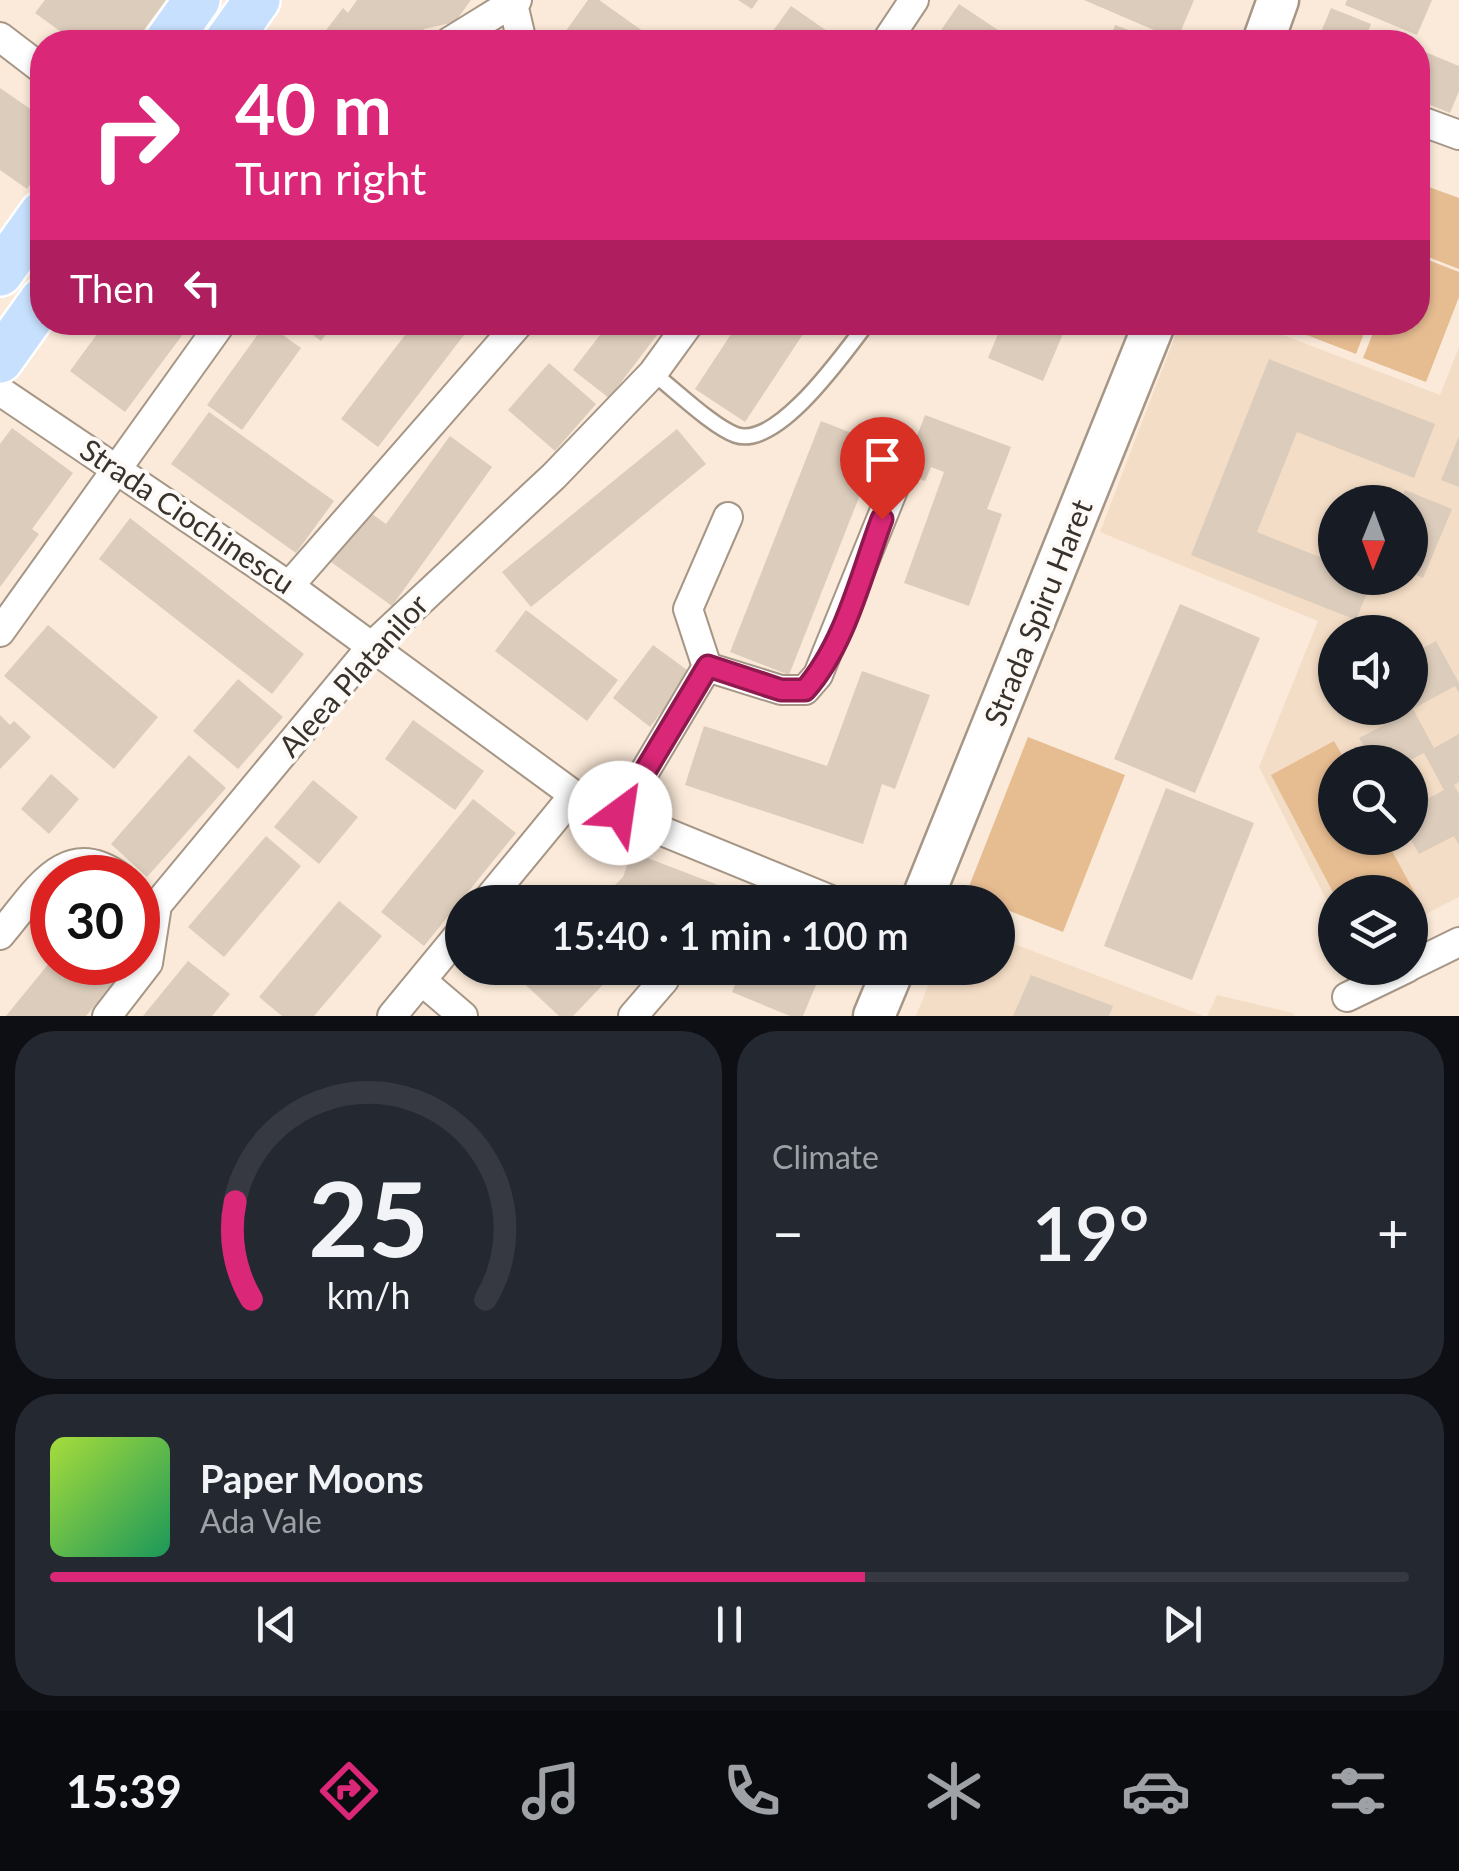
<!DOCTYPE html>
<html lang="en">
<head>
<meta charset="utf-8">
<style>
  body { margin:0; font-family:Lato,sans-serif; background:#242831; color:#f1f3f6; height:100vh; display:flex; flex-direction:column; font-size:38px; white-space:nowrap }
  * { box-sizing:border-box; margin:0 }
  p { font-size:32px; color:#9ea1a6 }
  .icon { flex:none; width:55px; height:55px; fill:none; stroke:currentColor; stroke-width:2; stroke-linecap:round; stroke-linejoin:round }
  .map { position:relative; height:1016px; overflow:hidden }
  .side { display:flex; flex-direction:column; gap:15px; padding:15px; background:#0d0f14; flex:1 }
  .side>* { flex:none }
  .banner { position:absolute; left:30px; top:30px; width:1400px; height:305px; border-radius:40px; box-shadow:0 2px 8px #0004; background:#db2777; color:#fff; overflow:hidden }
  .needle { width:65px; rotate:181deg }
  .controls { position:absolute; left:1318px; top:485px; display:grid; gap:20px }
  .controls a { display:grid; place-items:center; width:110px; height:110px; border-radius:50%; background:#171b24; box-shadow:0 2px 8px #0004; font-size:50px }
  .speed { position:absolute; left:30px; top:855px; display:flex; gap:20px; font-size:50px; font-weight:700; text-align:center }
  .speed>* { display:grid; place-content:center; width:130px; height:130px; border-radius:50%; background:#171b24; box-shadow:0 2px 8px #0004; line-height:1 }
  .speed .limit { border:15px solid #d22; background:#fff; color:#111 }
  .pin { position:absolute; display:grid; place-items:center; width:85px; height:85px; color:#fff; margin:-102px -42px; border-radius:50% 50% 50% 0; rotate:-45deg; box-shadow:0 0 10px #0007 }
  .pin .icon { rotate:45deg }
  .me { position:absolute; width:110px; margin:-55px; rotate:31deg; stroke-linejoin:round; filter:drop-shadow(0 0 8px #0008) }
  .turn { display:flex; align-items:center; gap:35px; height:210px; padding:0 40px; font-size:45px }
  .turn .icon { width:130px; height:130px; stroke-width:2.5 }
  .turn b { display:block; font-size:70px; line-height:85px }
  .then { display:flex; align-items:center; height:95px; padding:0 40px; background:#0003; gap:20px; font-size:38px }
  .big { font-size:75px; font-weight:600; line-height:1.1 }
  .side .card { flex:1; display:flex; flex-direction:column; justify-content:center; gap:15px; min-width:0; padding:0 35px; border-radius:40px; background:#242831 }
  .side .dial { align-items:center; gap:0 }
  .dial svg { height:260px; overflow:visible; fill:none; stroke:#363941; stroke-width:7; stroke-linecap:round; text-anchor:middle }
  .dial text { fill:#f1f3f6; stroke:none }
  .song { display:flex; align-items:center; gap:30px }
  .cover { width:120px; height:120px; border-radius:15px; background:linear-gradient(135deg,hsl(80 70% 55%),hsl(150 70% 35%)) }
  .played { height:10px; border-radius:5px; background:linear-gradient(90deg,#db2777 60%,#363941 60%) }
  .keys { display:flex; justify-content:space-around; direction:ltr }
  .heat { display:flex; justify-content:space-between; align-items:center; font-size:55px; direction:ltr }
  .side .tiles { flex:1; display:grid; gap:15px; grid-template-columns:1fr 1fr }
  .card:last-child { grid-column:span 2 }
  .trip { position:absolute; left:445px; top:885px; width:570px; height:100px; border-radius:50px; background:#171b24; box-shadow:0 2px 8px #0004; font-weight:600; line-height:100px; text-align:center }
  .menu { display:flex; height:160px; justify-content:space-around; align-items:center; background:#090b0e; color:#9ea1a6 }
  .menu .icon { width:70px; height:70px }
  .menu .on { color:#db2777 }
  .menu b { font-size:45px; color:#f1f3f6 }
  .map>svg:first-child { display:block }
  .built { fill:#f4ddc6; fill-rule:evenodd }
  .green { fill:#e6bc91 }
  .building { fill:#dcccbb }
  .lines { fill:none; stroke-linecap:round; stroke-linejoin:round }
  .lane-casing { stroke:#a69686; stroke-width:19 }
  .street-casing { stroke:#a69686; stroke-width:32 }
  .secondary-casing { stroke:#a69686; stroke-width:45 }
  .primary-casing { stroke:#fff; stroke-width:50 }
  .lane { stroke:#fff; stroke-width:14 }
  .street { stroke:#fff; stroke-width:28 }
  .secondary { stroke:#fff; stroke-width:40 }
  .primary { stroke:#c7e0fd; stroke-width:45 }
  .route-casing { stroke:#8e194d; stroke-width:25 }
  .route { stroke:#db2777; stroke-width:18 }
  .labels { text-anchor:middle; stroke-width:8; stroke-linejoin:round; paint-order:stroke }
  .street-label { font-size:30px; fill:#38322b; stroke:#fdfaf7 }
</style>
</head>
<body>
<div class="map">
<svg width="1459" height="1016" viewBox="0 0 1459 1016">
  <rect width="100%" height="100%" fill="#fbead9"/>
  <g class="built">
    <path d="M1180,323H1252L1440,395L1459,347V897L1410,922V892H1335V917L1259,767L1318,621L1100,532ZM1335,502H1410V578H1335ZM1335,632H1410V708H1335ZM1335,762H1410V838H1335Z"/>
    <path d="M998,938L1204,1016H916L935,968H998Z"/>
    <path d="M1217,995L1293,1013L1295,1016H1207Z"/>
  </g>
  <g class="green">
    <path d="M1429,187L1459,198V269L1418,253V218Z"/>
    <path d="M1418,256L1459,272V297L1426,382L1363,358L1377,323L1418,322Z"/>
    <path d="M1297,322H1368V323L1356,354L1294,330Z"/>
    <path d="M1028,737L1125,775L1063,932L966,894Z"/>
    <path d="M1334,741L1346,762H1335V838H1385L1424,910L1410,917V892H1335V896L1271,775Z"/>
  </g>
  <g class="building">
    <path d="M45,0H166L135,42H75L35,13Z"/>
    <path d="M357,0H471L455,22L424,29L414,42H317L343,8L348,13Z"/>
    <path d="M588,0H599L647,34L641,42H558Z"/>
    <path d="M738,0H758L752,9Z"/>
    <path d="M1084,0H1194L1177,40Z"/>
    <path d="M1347,0H1432L1417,35L1345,5Z"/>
    <path d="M959,4L1010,38L1007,42H933Z"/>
    <path d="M791,6L843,42H765Z"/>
    <path d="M1331,8L1371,24L1364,42H1317Z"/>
    <path d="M1115,25L1162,42H1109Z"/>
    <path d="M1418,49L1459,66V91L1450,113L1418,100Z"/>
    <path d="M0,88L42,117V166L27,189L0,170Z"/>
    <path d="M106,322H192L125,412L70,371Z"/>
    <path d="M296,322H335L321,341Z"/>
    <path d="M415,322H474L378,447L341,419Z"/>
    <path d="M610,322H667L609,398L573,370Z"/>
    <path d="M739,322H811L745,422L695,389Z"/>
    <path d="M1003,322H1068L1043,381L988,358Z"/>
    <path d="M266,323L301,348L242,430L207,405Z"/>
    <path d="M1269,359L1435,424L1414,478L1297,432L1257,532L1335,563V578H1373L1356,620L1191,555Z"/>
    <path d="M549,363L596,404L555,451L508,410Z"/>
    <path d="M209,412L334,501L296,553L171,464Z"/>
    <path d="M925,415L1011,447L987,509L1002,514L969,606L904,583L944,472L931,467L925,481L903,473Z"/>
    <path d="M821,421L880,444L789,675L730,652Z"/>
    <path d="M12,428L73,473L32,529L39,534L0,587V444Z"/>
    <path d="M677,429L706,464L531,607L502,572Z"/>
    <path d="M450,436L492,467L392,606L331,562L368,511L386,524Z"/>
    <path d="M1459,436V487L1441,480Z"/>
    <path d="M1405,490L1452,509L1423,578L1410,572V502H1400Z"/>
    <path d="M130,518L304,654L272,694L99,559Z"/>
    <path d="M1180,604L1260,638L1195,793L1114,759Z"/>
    <path d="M526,610L618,680L587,721L495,651Z"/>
    <path d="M48,625L158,717L114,769L4,676Z"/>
    <path d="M1436,641L1459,683V693L1455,686L1413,709L1434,748L1459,734V782L1454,785L1459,794V845L1454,836L1419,854L1410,838V808L1444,790L1424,753L1406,762H1373L1359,738L1392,721L1384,708H1410V655Z"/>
    <path d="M653,645L691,673L650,727L613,698Z"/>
    <path d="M862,671L930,695L895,789L882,784L863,844L685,785L704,726L827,766Z"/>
    <path d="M238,679L283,717L238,769L193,731Z"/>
    <path d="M0,715L10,725L14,721L31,737L0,769Z"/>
    <path d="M413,720L484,771L455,810L385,759Z"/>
    <path d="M189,755L226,788L147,877L111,844Z"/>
    <path d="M51,774L79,799L49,834L21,809Z"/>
    <path d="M313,780L358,817L319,864L274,827Z"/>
    <path d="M1166,788L1254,823L1192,980L1104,946Z"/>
    <path d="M473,799L516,833L424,946L381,912Z"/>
    <path d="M266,836L301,866L224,957L188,927Z"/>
    <path d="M632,852L692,875L762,902H598L623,877Z"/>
    <path d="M339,901L382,936L314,1016H282L259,997Z"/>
    <path d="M52,921V946L40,936Z"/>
    <path d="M188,961L230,994L212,1016H143Z"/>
    <path d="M50,962H116L110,969L119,976L86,1016H6Z"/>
    <path d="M521,968H619L573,1016H559L514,974Z"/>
    <path d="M742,968H823L803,1016H790L732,992Z"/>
    <path d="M1031,975L1113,1006L1109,1016H1013Z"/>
  </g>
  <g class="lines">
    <defs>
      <path id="lane" d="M653,373C674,389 713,427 736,435C778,449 844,353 868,322"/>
      <g id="street">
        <path d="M513,4L522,42"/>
        <path d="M0,37L42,69"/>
        <path d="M449,42L517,0"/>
        <path d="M886,42L914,0"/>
        <path d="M1418,120L1459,135"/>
        <path d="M0,391L289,586L574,795L836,902"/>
        <path d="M289,586L520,322"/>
        <path d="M0,632L222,322"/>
        <path d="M707,667L688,609L728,517"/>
        <path d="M620,813L707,667L781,690H805L818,675L895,485"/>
        <path d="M486,902L574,795"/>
        <path d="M0,935C35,895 64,835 121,878"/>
        <path d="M1410,966L1459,942"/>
        <path d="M422,981L463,1016"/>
        <path d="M1347,997L1407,968"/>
        <path d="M107,1016L148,963L157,905L372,646L554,476L653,373L690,322"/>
        <path d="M392,1016L462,931"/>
        <path d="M633,1016L664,980"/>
      </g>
      <g id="secondary">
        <path d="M1263,42L1278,0"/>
        <path d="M921,902L1155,322"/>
        <path d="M874,1016L894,968"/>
      </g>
      <g id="primary">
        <path d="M167,42L197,0"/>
        <path d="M227,42L257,0"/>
        <path d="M0,273L42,214"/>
        <path d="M0,360L42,301"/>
      </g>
    </defs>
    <use href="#lane" class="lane-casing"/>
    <use href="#street" class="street-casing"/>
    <use href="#secondary" class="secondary-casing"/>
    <use href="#primary" class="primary-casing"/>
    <use href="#lane" class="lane"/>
    <use href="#street" class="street"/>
    <use href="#secondary" class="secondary"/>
    <use href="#primary" class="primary"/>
  </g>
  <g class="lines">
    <defs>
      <path id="route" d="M620,813L708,666L781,690H805C845,645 861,575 882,519"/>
    </defs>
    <use href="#route" class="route-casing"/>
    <use href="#route" class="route"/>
  </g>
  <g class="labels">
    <g class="street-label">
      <text transform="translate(187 517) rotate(34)" y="10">Strada Ciochinescu</text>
      <text transform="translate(1039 613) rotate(-68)" y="10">Strada Spiru Haret</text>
      <text transform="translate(354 676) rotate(-48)" y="10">Aleea Platanilor</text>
    </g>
  </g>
</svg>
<div class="controls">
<a><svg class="needle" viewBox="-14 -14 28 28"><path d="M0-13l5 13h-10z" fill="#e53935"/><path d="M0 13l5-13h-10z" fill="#9ea1a6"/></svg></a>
<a><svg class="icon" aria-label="sound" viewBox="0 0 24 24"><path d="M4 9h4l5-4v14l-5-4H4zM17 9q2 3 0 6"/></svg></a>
<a><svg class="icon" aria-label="search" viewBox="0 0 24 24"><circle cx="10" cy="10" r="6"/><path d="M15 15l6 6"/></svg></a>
<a><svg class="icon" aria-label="layers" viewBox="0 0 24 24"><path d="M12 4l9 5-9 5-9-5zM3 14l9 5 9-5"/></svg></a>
</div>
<div class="speed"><div class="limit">30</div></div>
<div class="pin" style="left:882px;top:519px;background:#d93025"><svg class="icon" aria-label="arrive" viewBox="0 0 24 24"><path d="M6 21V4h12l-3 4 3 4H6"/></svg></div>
<svg class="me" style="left:620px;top:813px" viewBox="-20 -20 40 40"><circle r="19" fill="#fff"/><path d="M0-13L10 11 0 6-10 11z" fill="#db2777"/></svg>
<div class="trip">15:40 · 1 min · 100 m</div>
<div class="banner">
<div class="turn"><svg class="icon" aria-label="right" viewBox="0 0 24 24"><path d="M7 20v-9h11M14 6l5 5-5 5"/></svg><div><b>40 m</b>Turn right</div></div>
<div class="then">Then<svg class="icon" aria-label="left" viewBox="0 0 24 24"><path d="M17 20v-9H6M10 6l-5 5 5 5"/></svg></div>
</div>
</div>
<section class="side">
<div class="tiles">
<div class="card dial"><svg viewBox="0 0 100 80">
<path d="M14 69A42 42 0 1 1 86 69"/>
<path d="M14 69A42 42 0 0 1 9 39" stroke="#db2777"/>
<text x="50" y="56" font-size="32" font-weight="700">25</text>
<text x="50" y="72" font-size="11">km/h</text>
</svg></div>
<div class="card"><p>Climate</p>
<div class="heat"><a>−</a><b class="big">19°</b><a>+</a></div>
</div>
<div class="card">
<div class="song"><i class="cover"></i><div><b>Paper Moons</b><p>Ada Vale</p></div></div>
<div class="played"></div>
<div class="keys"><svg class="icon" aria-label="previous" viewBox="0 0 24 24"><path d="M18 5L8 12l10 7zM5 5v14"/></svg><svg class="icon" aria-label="pause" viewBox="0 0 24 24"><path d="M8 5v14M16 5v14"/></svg><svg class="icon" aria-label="next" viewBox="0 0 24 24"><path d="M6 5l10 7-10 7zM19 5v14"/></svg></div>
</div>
</div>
</section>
<nav class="menu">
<b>15:39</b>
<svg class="icon on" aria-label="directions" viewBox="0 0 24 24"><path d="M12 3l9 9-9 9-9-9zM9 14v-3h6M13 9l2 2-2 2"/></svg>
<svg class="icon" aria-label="music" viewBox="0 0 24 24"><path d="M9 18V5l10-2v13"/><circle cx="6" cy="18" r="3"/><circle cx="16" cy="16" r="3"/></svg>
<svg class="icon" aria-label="phone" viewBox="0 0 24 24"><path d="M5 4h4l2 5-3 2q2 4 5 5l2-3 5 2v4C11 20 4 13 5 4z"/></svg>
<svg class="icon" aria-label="climate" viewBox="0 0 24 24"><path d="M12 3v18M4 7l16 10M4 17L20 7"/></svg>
<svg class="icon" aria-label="car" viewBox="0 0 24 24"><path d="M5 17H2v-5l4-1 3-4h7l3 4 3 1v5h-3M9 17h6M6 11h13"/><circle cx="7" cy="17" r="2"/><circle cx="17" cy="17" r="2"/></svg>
<svg class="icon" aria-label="filters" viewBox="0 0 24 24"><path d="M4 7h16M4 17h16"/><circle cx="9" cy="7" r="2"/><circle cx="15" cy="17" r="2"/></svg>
</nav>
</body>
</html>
